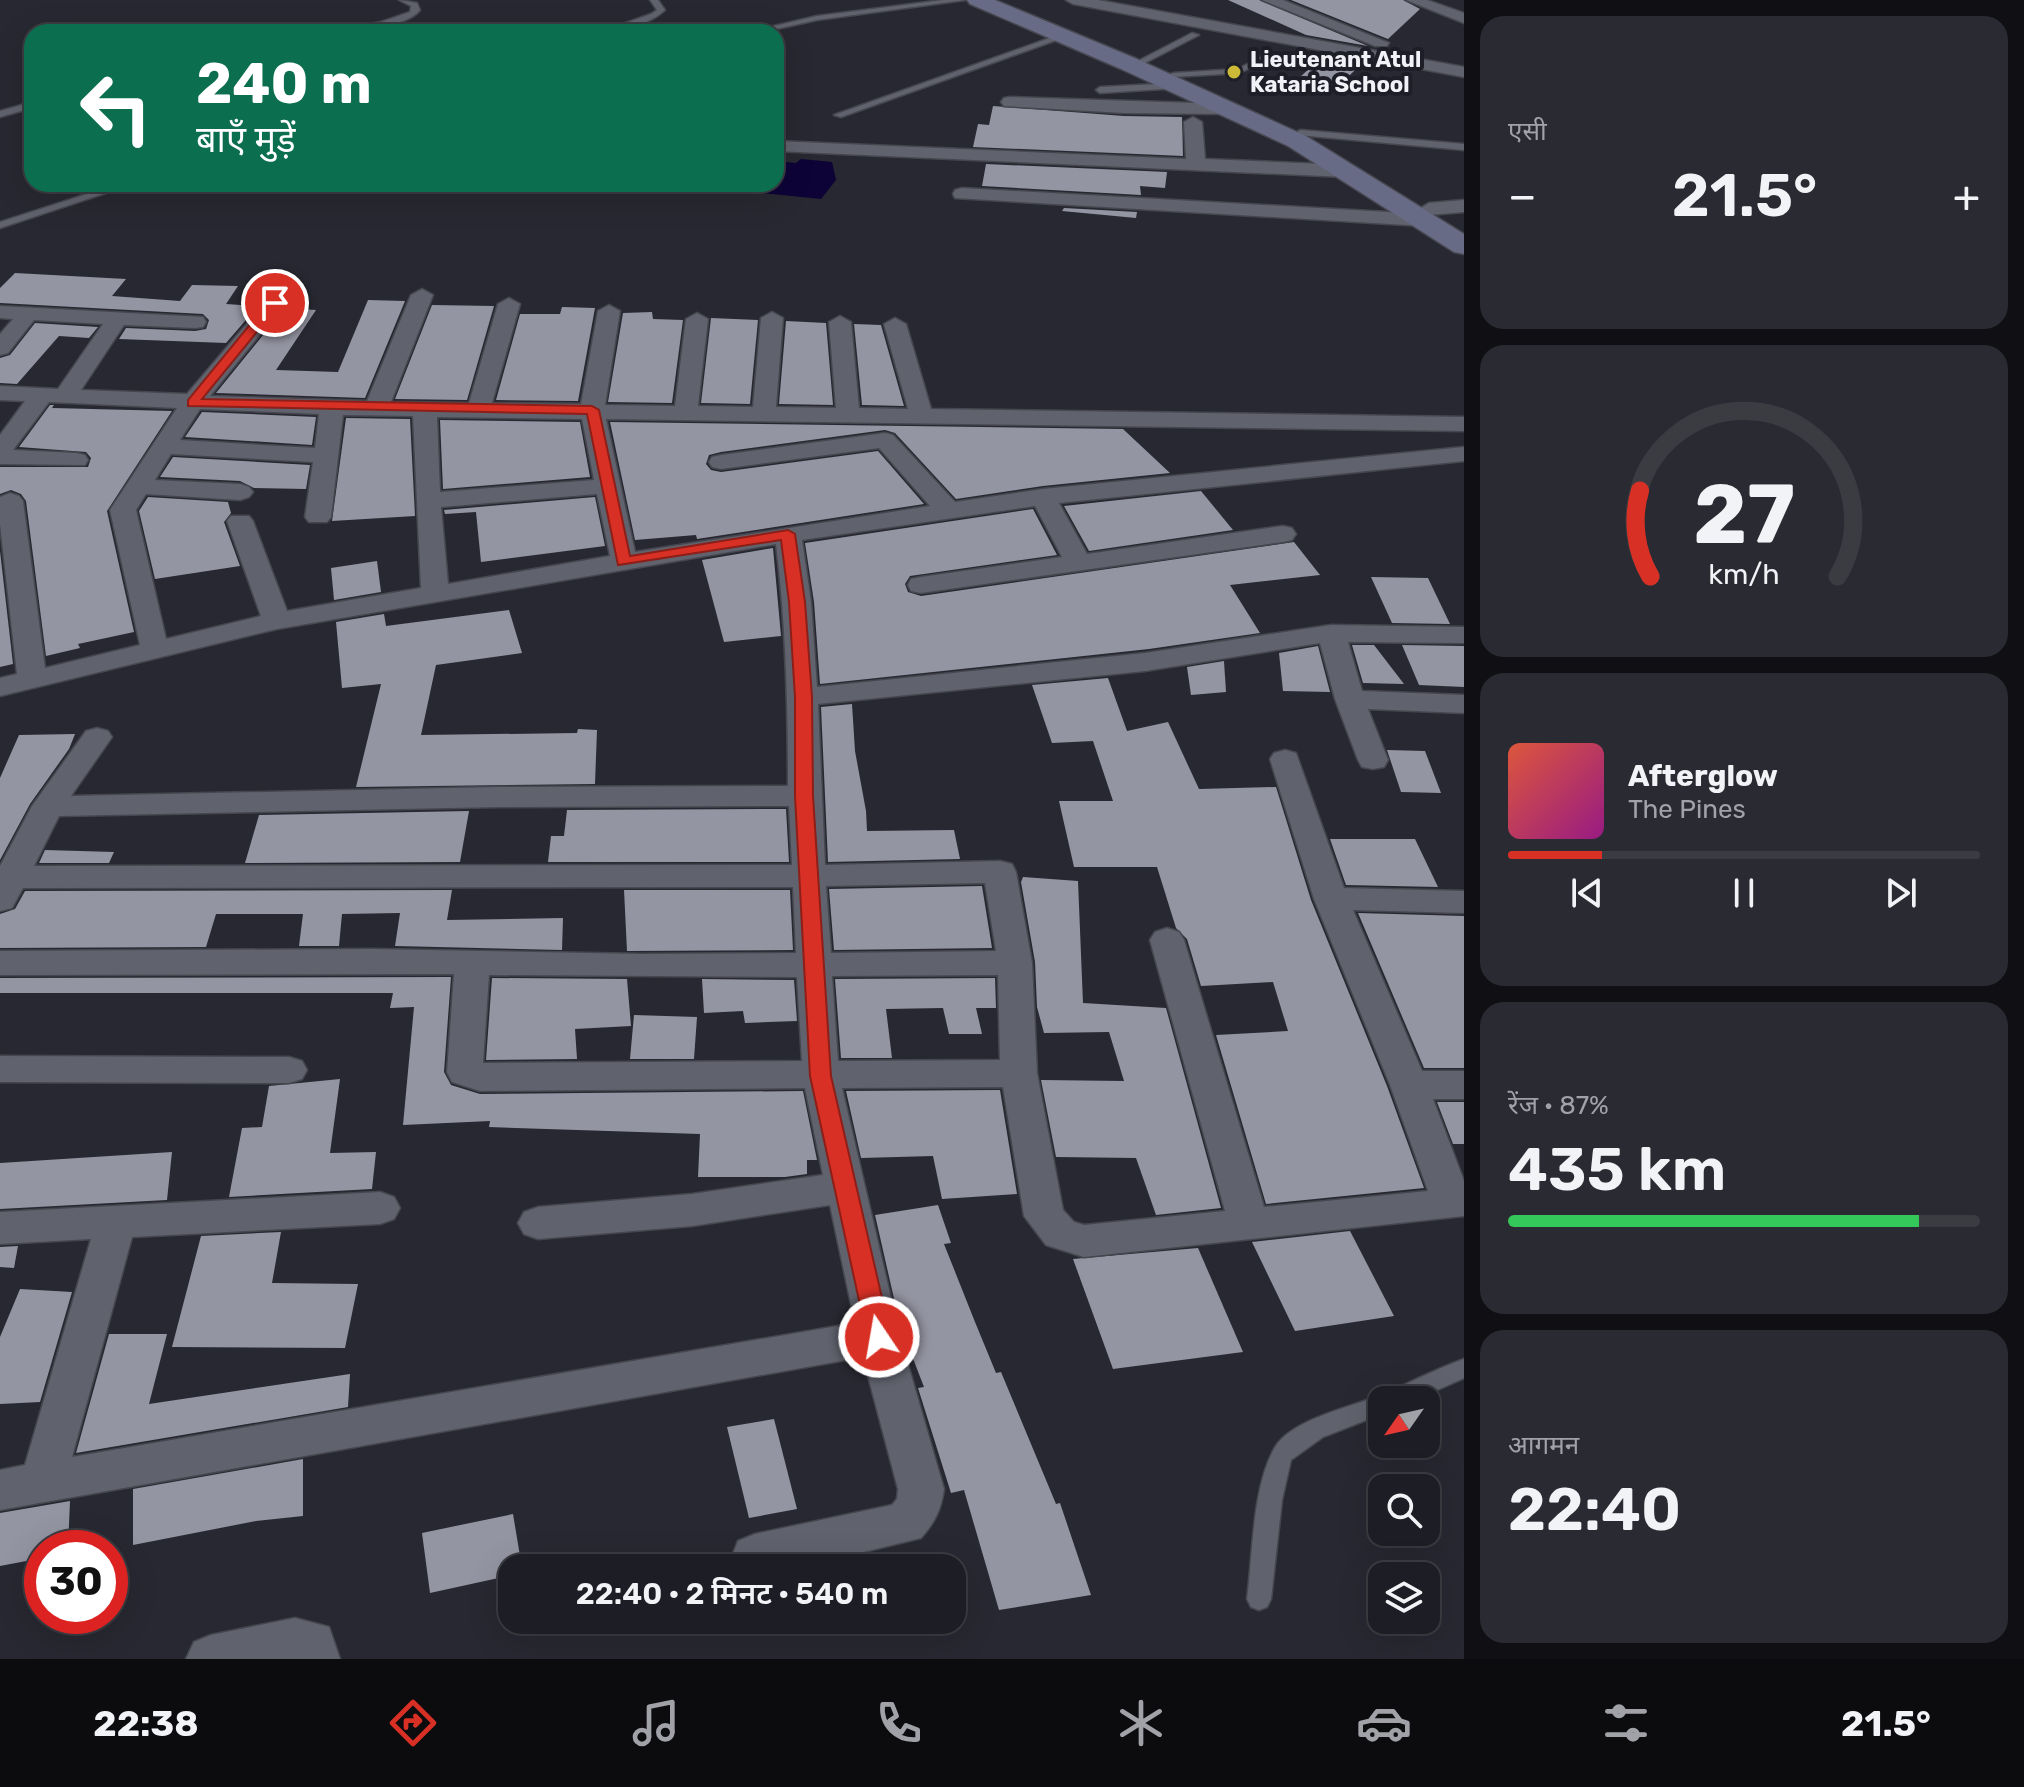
<!DOCTYPE html>
<html lang="hi">
<head>
<meta charset="utf-8">
<style>
  body { margin:0; font-family:Rubik,"Noto Sans Devanagari",sans-serif; background:#2a2b32; color:#f1f3f6; height:100vh; display:flex; flex-direction:column; font-size:30px; white-space:nowrap }
  * { box-sizing:border-box; margin:0 }
  p { font-size:26px; color:#a0a2a7 }
  .icon { flex:none; width:44px; height:44px; fill:none; stroke:currentColor; stroke-width:2; stroke-linecap:round; stroke-linejoin:round }
  .map { position:relative; flex:1; overflow:hidden }
  .drawer { display:flex; flex-direction:column; gap:16px; padding:16px; background:#101014; width:560px }
  .drawer>* { flex:none }
  .top-card { position:absolute; left:24px; top:24px; width:760px; height:168px; border-radius:24px; box-shadow:0 8px 32px #0002,0 0 0 2px #3b3c42; background:#0b6e4f; color:#fff; overflow:hidden }
  .needle { width:52px; rotate:236deg }
  .controls { position:absolute; left:1368px; top:1386px; display:grid; gap:16px }
  .controls a { display:grid; place-items:center; width:72px; height:72px; border-radius:16px; background:#1d1e25; box-shadow:0 8px 32px #0002,0 0 0 2px #3b3c42; font-size:40px }
  .speed { position:absolute; left:24px; top:1530px; display:flex; gap:16px; font-size:40px; font-weight:700; text-align:center }
  .speed>* { display:grid; place-content:center; width:104px; height:104px; border-radius:50%; background:#1d1e25; box-shadow:0 8px 32px #0002,0 0 0 2px #3b3c42; line-height:1 }
  .speed .limit { border:12px solid #d22; background:#fff; color:#111 }
  .pin { position:absolute; display:grid; place-items:center; width:68px; height:68px; color:#fff; margin:-34px; border:4px solid #fff; border-radius:50%; box-shadow:0 2px 8px #0007 }
  .me { position:absolute; width:88px; margin:-44px; rotate:348deg; stroke-linejoin:round; filter:drop-shadow(0 0 6px #0008) }
  .turn { display:flex; align-items:center; gap:28px; height:168px; padding:0 40px; font-size:36px }
  .turn .icon { width:104px; height:104px; stroke-width:2.5 }
  .turn b { display:block; font-size:56px; line-height:68px }
  .big { font-size:60px; font-weight:600; line-height:1.1 }
  .drawer .widget { flex:1; display:flex; flex-direction:column; justify-content:center; gap:12px; min-width:0; padding:0 28px; border-radius:24px; background:#2a2b32 }
  .drawer .dial { align-items:center; gap:0 }
  .dial svg { height:208px; overflow:visible; fill:none; stroke:#3b3c42; stroke-width:7; stroke-linecap:round; text-anchor:middle }
  .dial text { fill:#f1f3f6; stroke:none }
  .song { display:flex; align-items:center; gap:24px }
  .cover { width:96px; height:96px; border-radius:12px; background:linear-gradient(135deg,hsl(10 70% 55%),hsl(310 70% 35%)) }
  .played { height:8px; border-radius:4px; background:linear-gradient(90deg,#d93025 20%,#3b3c42 20%) }
  .keys { display:flex; justify-content:space-around; direction:ltr }
  .heat { display:flex; justify-content:space-between; align-items:center; font-size:44px; direction:ltr }
  .charge { height:12px; border-radius:6px; background:linear-gradient(90deg,#34c759 87%,#3b3c42 0) }
  .trip { position:absolute; left:498px; top:1554px; width:468px; height:80px; border-radius:24px; background:#1d1e25; box-shadow:0 8px 32px #0002,0 0 0 2px #3b3c42; font-weight:600; line-height:80px; text-align:center }
  .tabs { display:flex; height:128px; justify-content:space-around; align-items:center; background:#0c0c0f; color:#a0a2a7 }
  .tabs .icon { width:56px; height:56px }
  .tabs .on { color:#d93025 }
  .tabs b { font-size:36px; color:#f1f3f6 }
  main { display:flex; flex:1; min-height:0 }
  .map>svg:first-child { display:block }
  .water { fill:#0d0337 }
  .building { fill:#9495a2 }
  .lines { fill:none; stroke-linecap:round; stroke-linejoin:round }
  .lane-casing { stroke:#46464f; stroke-width:3 }
  .street-casing { stroke:#46464f; stroke-width:3 }
  .secondary-casing { stroke:#46464f; stroke-width:3 }
  .lane { fill:#60626d; fill-rule:evenodd }
  .street { fill:#60626d; fill-rule:evenodd }
  .secondary { fill:#686b85; fill-rule:evenodd }
  .route { fill:#d93025; stroke:#8d1f18; stroke-width:2 }
  .poi-dot { fill:#ccb938; stroke:#1d1e27; stroke-width:3 }
  .labels { text-anchor:middle; stroke-width:8; stroke-linejoin:round; paint-order:stroke }
  .far-poi-label { font-size:22px; font-weight:bold; fill:#f1f2f8; stroke:#1d1e27; text-anchor:start }
</style>
</head>
<body>
<main>
<div class="map">
<svg width="1464" height="1659" viewBox="0 0 1464 1659">
  <rect width="100%" height="100%" fill="#272831"/>
  <path class="water" d="M801,159L832,162L836,180L821,199L733,190L722,184H776V161L796,163Z"/>
  <g class="building">
    <path d="M1228,0H1259L1368,46L1306,35Z"/>
    <path d="M1291,0H1403L1420,9L1388,39Z"/>
    <path d="M1325,54L1364,61L1339,86L1298,79Z"/>
    <path d="M993,106L1124,116L1182,117L1183,156L973,147L978,124L989,125Z"/>
    <path d="M986,164L1167,172L1165,188L1140,186L1141,195L982,186Z"/>
    <path d="M1064,208L1137,212L1136,218L1062,211Z"/>
    <path d="M15,273L126,279L112,296L180,301L192,285L238,286L226,304L258,306L226,343L119,339L126,328L195,331L206,329L209,320L203,314L0,303V288Z"/>
    <path d="M368,300L405,301L365,398L216,393L285,308L316,310L276,370L338,372Z"/>
    <path d="M432,305L494,306L467,400L395,399Z"/>
    <path d="M562,307L595,308L578,401L496,400L520,314H560Z"/>
    <path d="M652,312L653,319L683,320L672,403L608,402L623,313Z"/>
    <path d="M711,318L758,320L750,404L701,403Z"/>
    <path d="M786,321L826,323L833,405L779,404Z"/>
    <path d="M35,323L98,327L89,338L59,336L17,384L0,383V358L10,355Z"/>
    <path d="M854,324L881,325L904,406L862,405Z"/>
    <path d="M50,405H54L52,408L172,411L107,511L134,632L78,644L80,648L46,656L26,501L21,494L11,490L0,494V467H88L91,458L86,452L19,447Z"/>
    <path d="M202,412L316,417L312,445L185,437Z"/>
    <path d="M346,418L410,419L415,516L332,521Z"/>
    <path d="M440,420L580,422L590,477L443,489Z"/>
    <path d="M610,422L1123,429L1170,473L1043,486L956,499L895,433L885,430L721,452L709,455L706,464L711,470L721,472L878,451L924,504L697,539L696,535L635,540Z"/>
    <path d="M173,457L310,465L306,489L254,488L240,481L160,477Z"/>
    <path d="M1201,491L1233,530L1089,551L1064,506Z"/>
    <path d="M148,497L228,502L231,513L224,522L240,566L155,579L139,511Z"/>
    <path d="M595,497L605,546L481,562L476,512L445,514L444,510Z"/>
    <path d="M1033,509L1057,555L910,576L905,584L908,592L921,596L1294,542L1320,575L1230,585L1260,633L1149,649L820,684L814,602L805,543Z"/>
    <path d="M773,548L781,636L724,642L702,560Z"/>
    <path d="M0,551L13,664L0,667Z"/>
    <path d="M377,561L381,592L334,600L331,568Z"/>
    <path d="M1371,577L1428,578L1450,624L1392,623Z"/>
    <path d="M509,610L522,653L436,665L421,735L577,733L578,729L597,730L595,784L356,787L381,684L342,688L336,622L384,614L386,626Z"/>
    <path d="M1352,645H1374L1404,684L1363,683Z"/>
    <path d="M1402,645L1464,646V687L1419,685Z"/>
    <path d="M1318,646L1330,692L1283,691L1279,653Z"/>
    <path d="M1224,661L1226,692L1191,695L1187,667Z"/>
    <path d="M1108,678L1127,731L1168,722L1199,789L1276,787L1311,900L1387,1086L1424,1188L1266,1204L1216,1035L1288,1031L1273,982L1201,986L1187,939L1176,928L1157,867H1074L1059,801H1113L1093,741L1052,743L1032,685Z"/>
    <path d="M852,704L855,751L866,811L867,831L954,830L960,859L828,862L821,707Z"/>
    <path d="M75,734L69,749L30,804L0,860V778L19,735Z"/>
    <path d="M1387,750L1425,751L1441,793L1401,792Z"/>
    <path d="M786,809L789,862H548L551,836H564L567,810Z"/>
    <path d="M469,811L460,862L245,863L259,815Z"/>
    <path d="M1330,839H1415L1438,887L1346,885Z"/>
    <path d="M45,850L114,852L109,863H39Z"/>
    <path d="M1023,877L1078,881L1083,1003L1166,1008L1221,1208L1156,1215L1136,1158L1056,1157L1041,1080L1124,1081L1109,1032L1044,1033L1037,1007L1035,962L1021,882Z"/>
    <path d="M982,886L992,948L834,950L829,889Z"/>
    <path d="M452,890L447,920L563,918L562,950L395,946L400,913L342,914L339,946H299L303,914H216L206,947L0,948V914L15,909L25,891Z"/>
    <path d="M624,890H790L793,950L627,951Z"/>
    <path d="M1358,913L1464,916V1068H1424Z"/>
    <path d="M451,977L444,1072L451,1085L480,1094L803,1091L817,1160H807V1174L785,1177H698L700,1134L489,1127L490,1121L403,1125L414,1007L390,1008L393,993H0V978Z"/>
    <path d="M492,978L627,979L631,1026L575,1029L577,1059L486,1060Z"/>
    <path d="M995,978L996,1008H976L982,1034H949L943,1008L886,1009L892,1058H841L835,979Z"/>
    <path d="M702,979L794,980L797,1021L745,1023L743,1011L704,1013Z"/>
    <path d="M634,1015L697,1017L694,1059H630Z"/>
    <path d="M340,1079L330,1153L376,1152L372,1189L229,1197L242,1128L262,1127L269,1086Z"/>
    <path d="M1000,1090L1017,1194L942,1199L933,1156L861,1158L846,1091Z"/>
    <path d="M1437,1102H1464V1144H1453Z"/>
    <path d="M172,1152L167,1200L0,1209V1163Z"/>
    <path d="M938,1205L951,1243L944,1244L975,1322L996,1373L1001,1372L1056,1504L1060,1503L1091,1595L999,1610L964,1490L951,1493L918,1388L924,1387L900,1325L875,1215Z"/>
    <path d="M1350,1231L1394,1316L1295,1331L1252,1242Z"/>
    <path d="M281,1232L272,1283L358,1284L345,1348L172,1347L201,1236Z"/>
    <path d="M18,1246L14,1268L0,1267V1247Z"/>
    <path d="M1198,1248L1243,1352L1113,1369L1073,1259Z"/>
    <path d="M20,1289L72,1292L40,1402L0,1404V1337Z"/>
    <path d="M109,1334H167L149,1404L350,1374L348,1407L76,1453Z"/>
    <path d="M774,1419L797,1509L749,1518L727,1427Z"/>
    <path d="M303,1459V1516L256,1521L133,1545V1489Z"/>
    <path d="M70,1501L68,1548H42V1558L0,1566V1513Z"/>
    <path d="M513,1514L522,1568H512V1575L430,1593L422,1533Z"/>
  </g>
  <g class="lines">
    <defs>
      <g id="lane">
        <path d="M399,0L417,3L420,10C407,28 349,32 327,32L381,22L410,12L411,6Z"/>
        <path d="M650,0H658L665,10C651,24 620,32 600,32L651,14L657,10Z"/>
        <path d="M943,0H965L817,20L763,32H748L817,16Z"/>
        <path d="M1192,33L1199,35L1145,63L1138,61Z"/>
        <path d="M1061,34L1068,36L841,117L834,115Z"/>
        <path d="M1262,56L1269,58L1240,73L1173,77L1169,75L1173,73L1238,69Z"/>
        <path d="M1177,83L1181,86L1180,88L1100,93L1096,90L1100,87Z"/>
        <path d="M32,102V108L0,117V111Z"/>
        <path d="M1301,130L1464,144V150L1298,135V131Z"/>
        <path d="M118,184H133L0,228V222Z"/>
        <path d="M1464,1359V1378L1415,1400H1382V1414L1323,1437L1291,1460L1282,1500L1271,1599L1267,1607L1259,1610L1251,1607L1247,1599C1253,1554 1252,1489 1274,1449C1289,1420 1351,1407 1381,1395C1407,1384 1436,1369 1464,1359Z"/>
      </g>
      <g id="street">
        <path d="M1066,0H1098L1464,67V77L1073,4Z"/>
        <path d="M1262,0H1283L1389,43L1387,46H1375Z"/>
        <path d="M1406,0H1427L1464,13V23Z"/>
        <path d="M1010,97L1225,104L1234,109L1225,114L1124,113L1004,106L1001,102L1004,98Z"/>
        <path d="M1193,117L1202,122L1205,159L1345,165L1354,171L1345,177L776,151V141L1186,159L1184,122Z"/>
        <path d="M962,188L1423,214L1433,220L1423,226L955,198L953,194L955,190Z"/>
        <path d="M1464,200V212L1429,215L1419,209L1429,203Z"/>
        <path d="M422,289L433,295L391,402L469,403L498,304L509,298L520,304L492,403L581,404L598,311L609,305L620,311L605,405L675,406L686,319L697,313L708,319L698,406L753,407L761,318L772,312L783,318L776,407L836,408L829,322L840,316L851,322L859,408L908,409L884,324L895,318L906,324L931,409L1464,417V431L606,419L635,552L930,506L879,448L721,469L712,467L709,462L712,457L721,455L885,433L893,435L955,502L1043,489L1464,447V461L1059,503L1087,554L1283,526L1292,528L1296,534L1292,540L1283,542L921,593L911,591L908,585L911,579L921,577L1062,557L1035,506L802,540L811,602L817,687L1145,653L1331,625L1464,627V643L1348,642L1362,691L1464,695V713L1368,709L1388,760L1384,767L1373,769L1362,767L1358,760L1335,699L1320,643L1145,671L818,704L825,865L1000,861L1012,864L1016,872L1032,963L1037,1073L1063,1210L1074,1222L1084,1225L1225,1211L1150,940L1155,932L1167,928L1179,932L1184,940L1264,1207L1428,1191L1390,1085L1314,899L1270,759L1274,753L1285,750L1296,753L1344,888L1464,891V913L1353,910L1422,1071H1464V1099H1433L1464,1181V1216L1084,1257L1046,1245L1024,1216L1003,1087L842,1088L900,1337L944,1489C941,1510 935,1522 921,1538L798,1568H737L732,1556L738,1541L755,1534L892,1505L897,1499L898,1489L863,1357L0,1510V1470L25,1465L91,1239L0,1244V1212L380,1192L394,1197L400,1208L394,1219L380,1224L132,1237L72,1457L855,1323L830,1205L692,1226L538,1239L524,1234L518,1223L524,1212L538,1207L692,1194L823,1175L805,1088L480,1091L452,1082L447,1072L454,974L0,975V951L371,949L641,954L796,953L793,887L23,888L12,908L0,911V866L32,806L86,731L97,728L108,731L112,737L71,796L498,787L788,786C788,705 786,625 776,544L277,629L0,696V678L17,674L0,524V497L10,493L19,496L23,501L45,668L140,645L110,510L177,408L49,402L13,450L76,453L85,455L88,460L85,465L0,464V435L25,401L0,400V386L58,389L103,324L34,320L8,353L0,355V334L13,319L0,318V306L203,317L206,322L203,327L195,328L124,325L81,390L187,394L268,299H282L286,303L282,307L210,396L367,401L411,295ZM200,409L319,414L315,448L180,440ZM343,415L413,416L421,588L287,611L253,521L249,516H231L227,521L261,616L166,639L136,510L146,494L240,500L249,497L253,492L249,487L240,484L155,480L171,454L313,462L305,517L309,522H327L331,517ZM437,417L582,419L594,480L440,492ZM597,494L610,556L448,584L441,507ZM789,806L792,865L34,866L59,816L498,807ZM985,883L996,951L831,953L826,886ZM489,975L797,977L802,1061L483,1063ZM998,975L1000,1060L838,1061L832,976Z"/>
        <path d="M0,1056L289,1057L302,1061L307,1070L302,1079L289,1083L0,1082Z"/>
        <path d="M295,1618L329,1627L340,1659H186L194,1642L211,1635Z"/>
      </g>
      <path id="secondary" d="M967,0H995L1137,59L1306,136L1464,234V254L1454,252L1288,146L1121,69L970,4Z"/>
    </defs>
    <use href="#lane" class="lane-casing"/>
    <use href="#street" class="street-casing"/>
    <use href="#secondary" class="secondary-casing"/>
    <use href="#lane" class="lane"/>
    <use href="#street" class="street"/>
    <use href="#secondary" class="secondary"/>
  </g>
  <path class="route" d="M275,299L279,300V305L202,399L592,406L599,410L630,556L788,530L795,534L805,602L812,697L813,796L831,1076L891,1337L888,1344L879,1347L870,1344L867,1337L810,1076L795,796V697L789,602L781,540L618,565L587,414L188,406V400L270,300Z"/>
  <circle class="poi-dot" cx="1234" cy="72" r="8"/>
  <g class="labels">
    <g class="far-poi-label">
      <text x="1250" y="67">Lieutenant Atul<tspan x="1250" dy="25">Kataria School</tspan></text>
    </g>
  </g>
</svg>
<div class="controls">
<a><svg class="needle" viewBox="-14 -14 28 28"><path d="M0-13l5 13h-10z" fill="#e53935"/><path d="M0 13l5-13h-10z" fill="#a0a2a7"/></svg></a>
<a><svg class="icon" aria-label="search" viewBox="0 0 24 24"><circle cx="10" cy="10" r="6"/><path d="M15 15l6 6"/></svg></a>
<a><svg class="icon" aria-label="layers" viewBox="0 0 24 24"><path d="M12 4l9 5-9 5-9-5zM3 14l9 5 9-5"/></svg></a>
</div>
<div class="speed"><div class="limit">30</div></div>
<div class="pin" style="left:275px;top:303px;background:#d93025"><svg class="icon" aria-label="arrive" viewBox="0 0 24 24"><path d="M6 21V4h12l-3 4 3 4H6"/></svg></div>
<svg class="me" style="left:879px;top:1337px" viewBox="-20 -20 40 40"><circle r="17" fill="#d93025" stroke="#fff" stroke-width="3"/><path d="M0-11L8 9 0 5-8 9z" fill="#fff"/></svg>
<div class="trip">22:40 · 2 मिनट · 540 m</div>
<div class="top-card">
<div class="turn"><svg class="icon" aria-label="left" viewBox="0 0 24 24"><path d="M17 20v-9H6M10 6l-5 5 5 5"/></svg><div><b>240 m</b>बाएँ मुड़ें</div></div>
</div>
</div>
<section class="drawer">
<div class="widget"><p>एसी</p>
<div class="heat"><a>−</a><b class="big">21.5°</b><a>+</a></div>
</div>
<div class="widget dial"><svg viewBox="0 0 100 80">
<path d="M14 69A42 42 0 1 1 86 69"/>
<path d="M14 69A42 42 0 0 1 10 36" stroke="#d93025"/>
<text x="50" y="56" font-size="32" font-weight="700">27</text>
<text x="50" y="72" font-size="11">km/h</text>
</svg></div>
<div class="widget">
<div class="song"><i class="cover"></i><div><b>Afterglow</b><p>The Pines</p></div></div>
<div class="played"></div>
<div class="keys"><svg class="icon" aria-label="previous" viewBox="0 0 24 24"><path d="M18 5L8 12l10 7zM5 5v14"/></svg><svg class="icon" aria-label="pause" viewBox="0 0 24 24"><path d="M8 5v14M16 5v14"/></svg><svg class="icon" aria-label="next" viewBox="0 0 24 24"><path d="M6 5l10 7-10 7zM19 5v14"/></svg></div>
</div>
<div class="widget"><p>रेंज · 87%</p><b class="big">435 km</b><div class="charge"></div></div>
<div class="widget"><p>आगमन</p><b class="big">22:40</b></div>
</section>
</main>
<nav class="tabs">
<b>22:38</b>
<svg class="icon on" aria-label="directions" viewBox="0 0 24 24"><path d="M12 3l9 9-9 9-9-9zM9 14v-3h6M13 9l2 2-2 2"/></svg>
<svg class="icon" aria-label="music" viewBox="0 0 24 24"><path d="M9 18V5l10-2v13"/><circle cx="6" cy="18" r="3"/><circle cx="16" cy="16" r="3"/></svg>
<svg class="icon" aria-label="phone" viewBox="0 0 24 24"><path d="M5 4h4l2 5-3 2q2 4 5 5l2-3 5 2v4C11 20 4 13 5 4z"/></svg>
<svg class="icon" aria-label="climate" viewBox="0 0 24 24"><path d="M12 3v18M4 7l16 10M4 17L20 7"/></svg>
<svg class="icon" aria-label="car" viewBox="0 0 24 24"><path d="M5 17H2v-5l4-1 3-4h7l3 4 3 1v5h-3M9 17h6M6 11h13"/><circle cx="7" cy="17" r="2"/><circle cx="17" cy="17" r="2"/></svg>
<svg class="icon" aria-label="filters" viewBox="0 0 24 24"><path d="M4 7h16M4 17h16"/><circle cx="9" cy="7" r="2"/><circle cx="15" cy="17" r="2"/></svg>
<b>21.5°</b>
</nav>
</body>
</html>
